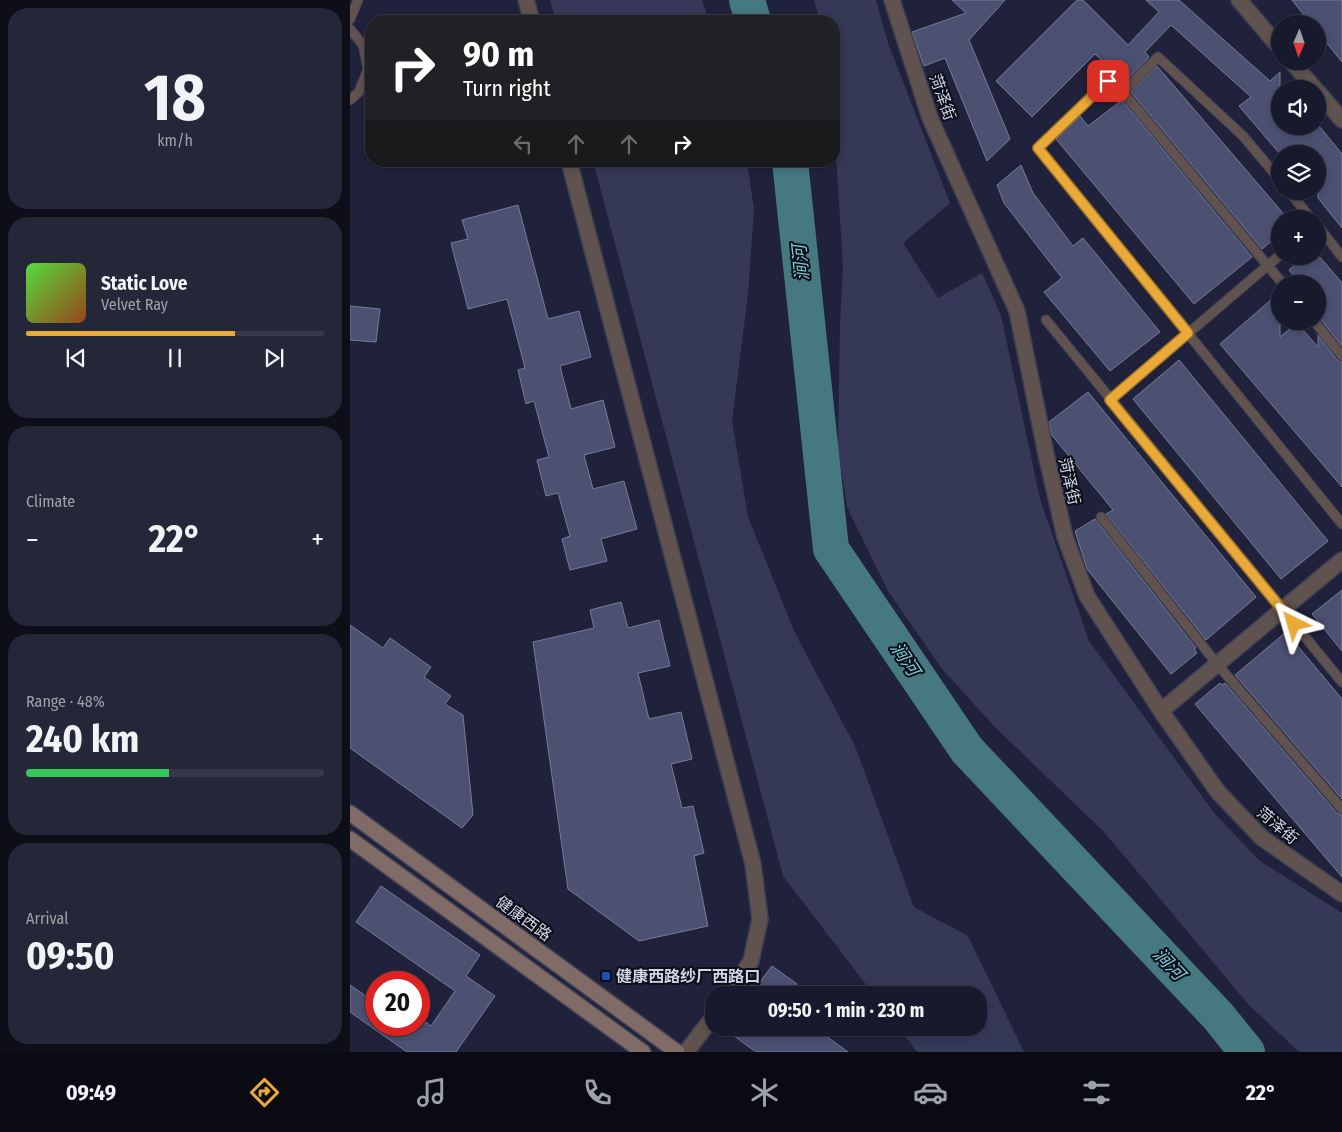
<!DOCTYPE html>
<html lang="en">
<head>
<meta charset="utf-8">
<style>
  body { margin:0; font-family:"Fira Sans Condensed","Noto Sans SC",sans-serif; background:#242738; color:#f1f3f6; height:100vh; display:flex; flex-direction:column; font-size:19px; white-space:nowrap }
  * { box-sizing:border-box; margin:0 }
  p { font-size:16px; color:#9ea1a9 }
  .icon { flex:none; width:28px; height:28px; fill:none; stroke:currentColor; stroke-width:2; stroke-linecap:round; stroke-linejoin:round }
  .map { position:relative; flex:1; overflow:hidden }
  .panel { display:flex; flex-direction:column; gap:8px; padding:8px; background:#0d0e18; width:350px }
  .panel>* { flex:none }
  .top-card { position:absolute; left:15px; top:15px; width:475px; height:152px; border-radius:20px; box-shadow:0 2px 8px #0003,0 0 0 1px #363848; background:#202124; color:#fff; overflow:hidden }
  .needle { width:32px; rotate:182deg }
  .buttons { position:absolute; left:921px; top:15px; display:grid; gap:10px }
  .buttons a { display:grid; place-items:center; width:55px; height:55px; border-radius:50%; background:#171a2c; box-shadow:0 2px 8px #0003,0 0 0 1px #363848; font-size:25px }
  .speed { position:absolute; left:15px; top:971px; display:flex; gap:10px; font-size:25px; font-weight:700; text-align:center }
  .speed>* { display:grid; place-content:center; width:65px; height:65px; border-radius:50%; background:#171a2c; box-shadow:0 2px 8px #0003,0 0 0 1px #363848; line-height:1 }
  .speed .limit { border:8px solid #d22; background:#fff; color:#111 }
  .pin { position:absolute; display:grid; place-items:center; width:42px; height:42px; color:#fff; margin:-21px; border-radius:10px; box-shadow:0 2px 8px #0006 }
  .me { position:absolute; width:55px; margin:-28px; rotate:320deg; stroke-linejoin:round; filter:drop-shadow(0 0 4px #0008) }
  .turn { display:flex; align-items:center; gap:18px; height:105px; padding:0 15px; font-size:22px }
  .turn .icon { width:65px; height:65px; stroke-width:2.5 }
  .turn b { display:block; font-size:35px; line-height:42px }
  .lanes { display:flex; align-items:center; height:48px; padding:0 15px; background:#0003; justify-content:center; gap:25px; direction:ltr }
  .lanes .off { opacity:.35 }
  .big { font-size:38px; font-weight:700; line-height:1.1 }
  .panel .card { flex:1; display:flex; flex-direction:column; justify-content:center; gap:8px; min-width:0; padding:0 18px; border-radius:20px; background:#242738 }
  .panel .dial { align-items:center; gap:0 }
  .dial b { font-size:65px; line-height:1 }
  .song { display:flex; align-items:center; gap:15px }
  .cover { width:60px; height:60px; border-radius:8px; background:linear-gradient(135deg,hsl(110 70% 55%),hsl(20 70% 35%)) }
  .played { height:5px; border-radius:2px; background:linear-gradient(90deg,#eaaa39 70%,#363848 70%) }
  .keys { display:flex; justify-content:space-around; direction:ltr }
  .heat { display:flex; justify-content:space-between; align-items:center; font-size:28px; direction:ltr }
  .charge { height:8px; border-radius:4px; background:linear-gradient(90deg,#34c759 48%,#363848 0) }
  .trip { position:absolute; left:355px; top:986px; width:282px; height:50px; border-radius:20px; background:#171a2c; box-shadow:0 2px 8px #0003,0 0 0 1px #363848; font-weight:700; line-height:50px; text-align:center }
  .tabs { display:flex; height:80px; justify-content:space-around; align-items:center; background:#090a12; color:#9ea1a9 }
  .tabs .icon { width:35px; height:35px }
  .tabs .current { color:#eaaa39 }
  .tabs b { font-size:22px; color:#f1f3f6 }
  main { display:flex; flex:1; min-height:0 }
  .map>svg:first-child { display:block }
  .green { fill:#353957 }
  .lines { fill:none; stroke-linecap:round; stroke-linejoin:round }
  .river { stroke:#46787f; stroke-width:36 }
  .building { fill:#4c5172; stroke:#777c99 }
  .lane-casing { stroke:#3c3f55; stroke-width:11 }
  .street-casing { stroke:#3c3f55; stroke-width:18 }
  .secondary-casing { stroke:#3c3f55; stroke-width:18 }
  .lane { stroke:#60524f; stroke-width:9 }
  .street { stroke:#60524f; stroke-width:15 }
  .secondary { stroke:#816b66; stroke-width:15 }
  .route-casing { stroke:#986e25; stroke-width:12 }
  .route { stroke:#eaaa39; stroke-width:9 }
  .transit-dot { fill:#1a4fb4; stroke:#0b0d17; stroke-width:2 }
  .labels { text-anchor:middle; stroke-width:4; stroke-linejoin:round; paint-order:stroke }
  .street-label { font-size:16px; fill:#d2d5e5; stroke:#0b0d17 }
  .poi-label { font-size:16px; font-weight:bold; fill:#d2d5e5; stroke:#0b0d17; text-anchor:start }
  .water-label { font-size:18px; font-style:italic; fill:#78cedb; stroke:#0b0d17 }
</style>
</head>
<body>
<main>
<section class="panel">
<div class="card dial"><b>18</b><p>km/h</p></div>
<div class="card">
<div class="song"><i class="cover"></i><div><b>Static Love</b><p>Velvet Ray</p></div></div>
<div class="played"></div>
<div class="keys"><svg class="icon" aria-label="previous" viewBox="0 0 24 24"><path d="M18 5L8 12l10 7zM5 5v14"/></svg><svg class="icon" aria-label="pause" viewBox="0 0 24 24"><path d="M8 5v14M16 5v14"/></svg><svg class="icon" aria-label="next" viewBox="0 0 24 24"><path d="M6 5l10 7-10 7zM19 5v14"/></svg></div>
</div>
<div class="card"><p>Climate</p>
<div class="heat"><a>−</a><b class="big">22°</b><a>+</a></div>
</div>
<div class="card"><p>Range · 48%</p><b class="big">240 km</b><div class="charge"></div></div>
<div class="card"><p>Arrival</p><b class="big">09:50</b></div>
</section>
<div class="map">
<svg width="992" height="1052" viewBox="0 0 992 1052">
  <rect width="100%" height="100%" fill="#1f223a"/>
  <g class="green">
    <path d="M200,0H352L359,21H206Z"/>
    <path d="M464,0H526L538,43L600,203L553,243L588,298L632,273L651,315L690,499L739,641L865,814L910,861L992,913V1052H949L899,1005L754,832L644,726L592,669L538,591L497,507L488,449L490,324L493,267L484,122V21H470Z"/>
    <path d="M243,161H397L404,209L398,294L382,421L398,517L445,633L505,746L564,907L618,936L674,1052H567L549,1028H629V995H524L433,876Z"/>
  </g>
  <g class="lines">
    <g class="river">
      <path d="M397,0L403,21"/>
      <path d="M440,161L481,549L617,750L868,1016L897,1052"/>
    </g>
  </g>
  <g class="building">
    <path d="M602,0H655L619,40L660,139L637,161L595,58L574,66L562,32L616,13Z"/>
    <path d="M727,0H733L778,45L809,12L796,0H829L920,81L930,72V126H969L992,154V228L968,198V154H930L889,106L901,97L821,25L795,52L799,57L775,82L745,54L682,117L646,81Z"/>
    <path d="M942,0H992V62L968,32V24H961Z"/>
    <path d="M807,66L938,219H930V234L912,249L781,92Z"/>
    <path d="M772,100L902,257L844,304L706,139L730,116L738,126Z"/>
    <path d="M671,165L683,193L723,246L733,238L810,332L760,371L694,292L712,278L654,203L647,185Z"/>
    <path d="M168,205L198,319L229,311L241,357L210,366L221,409L253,400L265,447L234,455L243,489L274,481L287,529L251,539L257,561L220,570L212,539L220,536L208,493L196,496L187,460L199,457L184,401L176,404L168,370L175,368L157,299L118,309L101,243L118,239L112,220Z"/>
    <path d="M955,256H969L992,283V346L968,316V284H950L939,270Z"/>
    <path d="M930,292V337L947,323L968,347V335L987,360L992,362V487L870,344Z"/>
    <path d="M0,306L30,309L26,342L0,340Z"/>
    <path d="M829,360L978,541L931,579L783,399Z"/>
    <path d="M738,392L906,597L856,640L756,514L763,510L701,434L699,422Z"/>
    <path d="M745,519L846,648L844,649L847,653L821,674L737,569L725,531Z"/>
    <path d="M992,590V651L962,614Z"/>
    <path d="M271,602L278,628L309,620L320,666L288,673L299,719L331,712L342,759L321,764L332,808L343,806L354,853L344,856L358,926L289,941L218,889L183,642L244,628L240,610Z"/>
    <path d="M0,625L33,648L40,638L81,667L74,677L101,696L95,704L113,715L123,815L112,828L0,748Z"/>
    <path d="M936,632L992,699V799L885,675Z"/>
    <path d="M870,683L872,685L875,683L987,813L992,815V877L845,704Z"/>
    <path d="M31,886L130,955L116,976L145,996L106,1052H57L0,1012V985L26,1003V1025H69V1017L81,1026L105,991L6,922Z"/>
    <path d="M422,966L447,984L439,995H400Z"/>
    <path d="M373,1028H465L498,1052H406Z"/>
  </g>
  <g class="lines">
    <defs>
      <g id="lane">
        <path d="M0,19L8,0"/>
        <path d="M0,29L13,45L18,69L9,92L0,100"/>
        <path d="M773,92L808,57L893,136L930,180"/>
        <path d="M939,191L961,219"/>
        <path d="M968,226L992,257"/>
        <path d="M933,284L773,92L758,81L688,148L992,524"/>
        <path d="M696,320L992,682"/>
        <path d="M964,321L992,356"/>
        <path d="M760,400L930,255"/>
        <path d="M751,517L867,664L992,809"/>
      </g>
      <g id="street">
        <path d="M176,0L182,21"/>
        <path d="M542,0L580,118L667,311L696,454L715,537L737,596L811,711L868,792L912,838L992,894"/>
        <path d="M889,0L930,48"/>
        <path d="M941,61L965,89"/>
        <path d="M968,92L992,120"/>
        <path d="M219,161L403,864L410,919L401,961L379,995"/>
        <path d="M811,711L992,560"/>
        <path d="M336,1052L364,1016"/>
      </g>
      <g id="secondary">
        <path d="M0,813L327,1052"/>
        <path d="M0,839L293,1052"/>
      </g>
    </defs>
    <use href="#lane" class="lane-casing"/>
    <use href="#street" class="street-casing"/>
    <use href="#secondary" class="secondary-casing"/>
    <use href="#lane" class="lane"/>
    <use href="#street" class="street"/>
    <use href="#secondary" class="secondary"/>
  </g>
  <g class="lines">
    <defs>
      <path id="route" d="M758,81L688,148L838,333L760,400L944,624"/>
    </defs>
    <use href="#route" class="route-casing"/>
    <use href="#route" class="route"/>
  </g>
  <rect class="transit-dot" x="251" y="971" width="10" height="10" rx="2.5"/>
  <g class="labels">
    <g class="street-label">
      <text transform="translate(593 97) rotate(70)" y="6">菏泽街</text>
      <text transform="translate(720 481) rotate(77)" y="6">菏泽街</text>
      <text transform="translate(928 825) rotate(40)" y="6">菏泽街</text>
      <text transform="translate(174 918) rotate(36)" y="6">健康西路</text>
    </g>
    <g class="poi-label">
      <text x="266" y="982">健康西路纱厂西路口</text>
    </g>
    <g class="water-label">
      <text transform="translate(451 263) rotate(-96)" y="6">涧河</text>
      <text transform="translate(555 659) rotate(56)" y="6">涧河</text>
      <text transform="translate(819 964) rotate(47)" y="6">涧河</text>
    </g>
  </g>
</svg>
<div class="buttons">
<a><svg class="needle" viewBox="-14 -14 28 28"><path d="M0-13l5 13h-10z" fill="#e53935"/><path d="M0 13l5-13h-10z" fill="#9ea1a9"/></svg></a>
<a><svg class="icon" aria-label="sound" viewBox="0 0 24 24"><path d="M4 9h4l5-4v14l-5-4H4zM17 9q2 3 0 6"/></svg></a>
<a><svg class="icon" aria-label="layers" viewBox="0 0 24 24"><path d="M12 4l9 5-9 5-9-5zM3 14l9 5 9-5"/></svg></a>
<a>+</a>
<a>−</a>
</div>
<div class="speed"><div class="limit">20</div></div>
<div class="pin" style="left:758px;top:81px;background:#d93025"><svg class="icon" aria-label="arrive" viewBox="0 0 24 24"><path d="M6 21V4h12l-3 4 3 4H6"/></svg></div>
<svg class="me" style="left:944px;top:624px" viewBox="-20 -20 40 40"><path d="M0-17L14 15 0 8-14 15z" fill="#eaaa39" stroke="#fff" stroke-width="4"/></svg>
<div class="trip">09:50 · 1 min · 230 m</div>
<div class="top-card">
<div class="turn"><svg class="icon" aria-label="right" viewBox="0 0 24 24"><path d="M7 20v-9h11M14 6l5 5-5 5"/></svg><div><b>90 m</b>Turn right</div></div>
<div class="lanes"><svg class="icon off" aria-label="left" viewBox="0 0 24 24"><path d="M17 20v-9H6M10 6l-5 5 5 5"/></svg><svg class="icon off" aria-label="ahead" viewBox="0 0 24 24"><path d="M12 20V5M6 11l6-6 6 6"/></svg><svg class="icon off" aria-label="ahead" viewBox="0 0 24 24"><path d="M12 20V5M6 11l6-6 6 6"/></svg><svg class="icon" aria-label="right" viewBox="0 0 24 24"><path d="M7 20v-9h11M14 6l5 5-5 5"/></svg></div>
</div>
</div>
</main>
<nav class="tabs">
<b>09:49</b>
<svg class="icon current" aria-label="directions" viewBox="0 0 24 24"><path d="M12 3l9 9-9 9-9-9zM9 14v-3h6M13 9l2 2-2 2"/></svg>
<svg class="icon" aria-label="music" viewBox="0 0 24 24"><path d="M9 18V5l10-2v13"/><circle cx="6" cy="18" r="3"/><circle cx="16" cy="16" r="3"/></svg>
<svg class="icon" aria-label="phone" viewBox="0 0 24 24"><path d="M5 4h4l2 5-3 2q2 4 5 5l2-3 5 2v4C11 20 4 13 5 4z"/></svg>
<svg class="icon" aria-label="climate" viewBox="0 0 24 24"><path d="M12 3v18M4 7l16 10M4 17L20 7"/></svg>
<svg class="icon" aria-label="car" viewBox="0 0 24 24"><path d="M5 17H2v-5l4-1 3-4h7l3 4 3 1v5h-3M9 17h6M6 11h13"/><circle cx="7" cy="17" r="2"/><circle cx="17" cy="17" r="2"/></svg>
<svg class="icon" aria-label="filters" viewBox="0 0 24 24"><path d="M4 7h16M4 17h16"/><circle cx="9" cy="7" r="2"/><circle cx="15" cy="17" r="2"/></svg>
<b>22°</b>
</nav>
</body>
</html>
